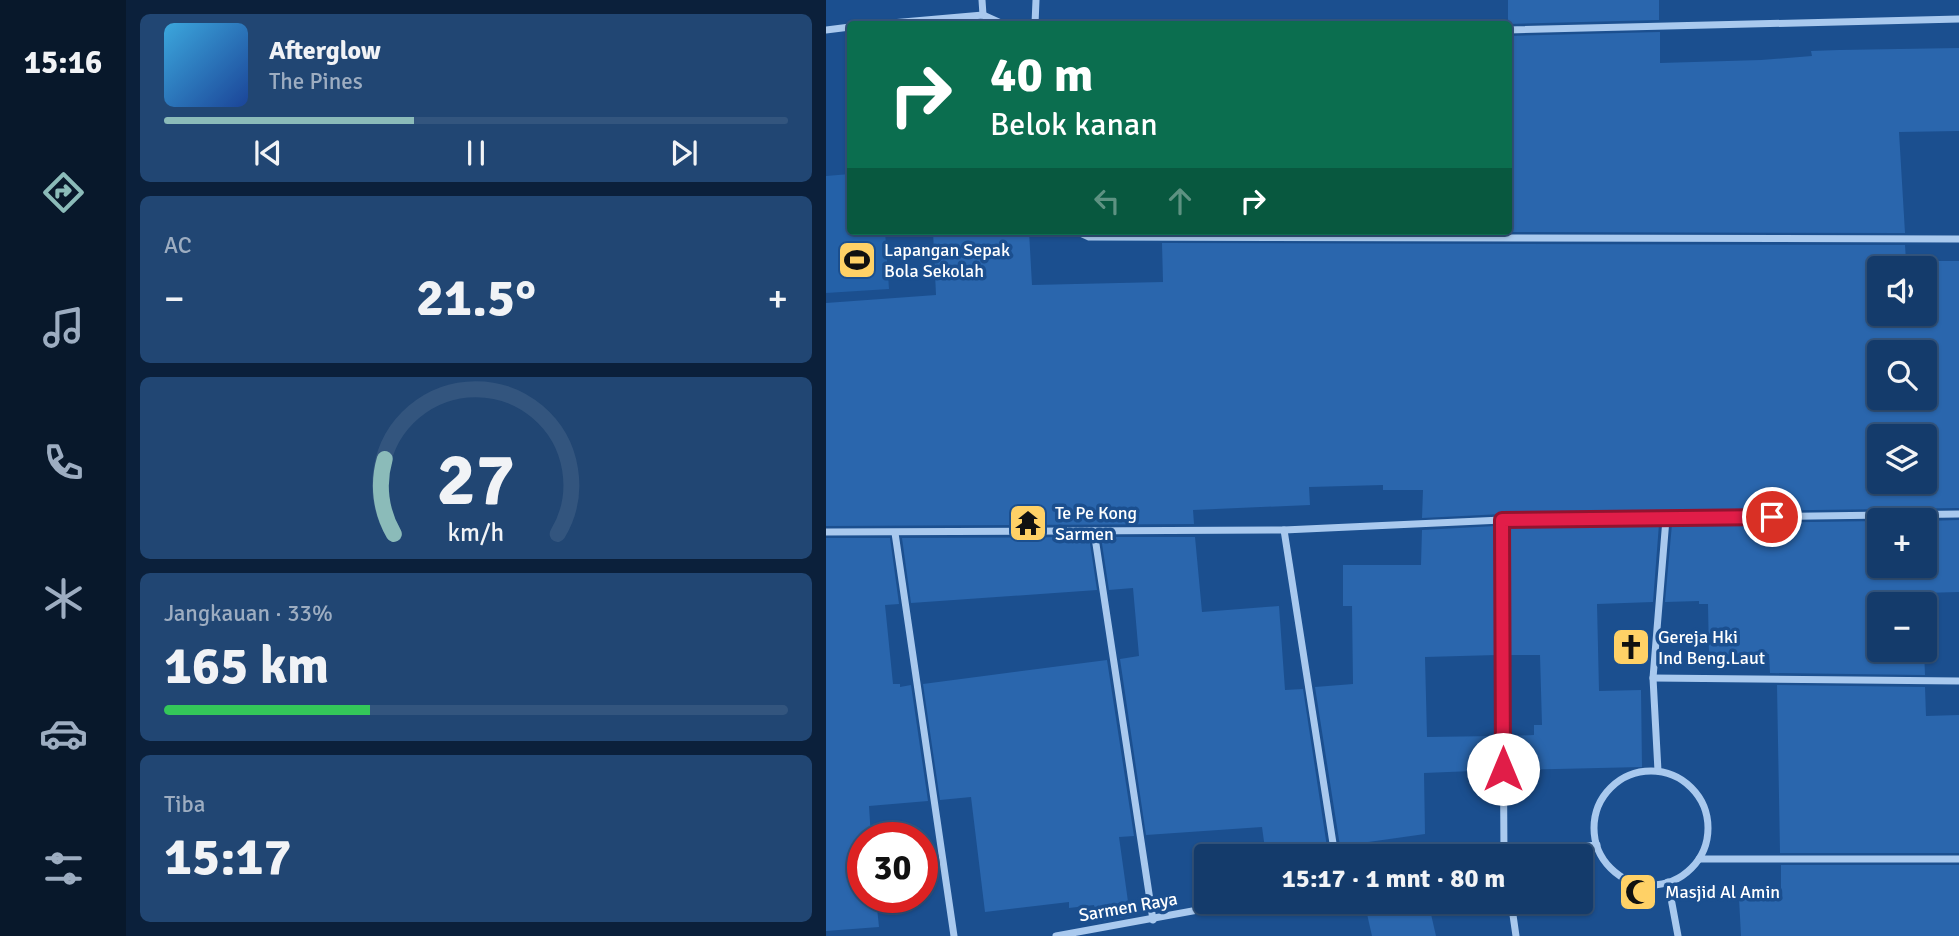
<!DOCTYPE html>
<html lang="id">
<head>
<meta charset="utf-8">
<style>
  body { margin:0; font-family:Signika,sans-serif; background:#214673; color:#f1f3f6; height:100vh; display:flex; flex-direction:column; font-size:26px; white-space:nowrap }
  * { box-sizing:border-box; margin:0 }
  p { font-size:23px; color:#9dadc1 }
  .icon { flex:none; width:38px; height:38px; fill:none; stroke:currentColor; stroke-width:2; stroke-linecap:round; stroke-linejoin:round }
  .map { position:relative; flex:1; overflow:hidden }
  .drawer { display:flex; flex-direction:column; gap:14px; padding:14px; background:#0b203b; width:700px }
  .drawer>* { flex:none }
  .banner { position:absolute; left:21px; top:21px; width:665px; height:214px; border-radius:7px; box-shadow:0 2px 5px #0004,0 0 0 2px #33557e; background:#0b6e4f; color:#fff; overflow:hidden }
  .fabs { position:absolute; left:1041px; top:256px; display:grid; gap:14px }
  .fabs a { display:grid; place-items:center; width:70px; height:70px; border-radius:7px; background:#143b6b; box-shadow:0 2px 5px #0004,0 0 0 2px #33557e; font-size:35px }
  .speed { position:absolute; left:21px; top:822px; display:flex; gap:14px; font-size:35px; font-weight:700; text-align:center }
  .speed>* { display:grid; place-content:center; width:91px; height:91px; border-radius:50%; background:#143b6b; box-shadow:0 2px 5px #0004,0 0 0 2px #33557e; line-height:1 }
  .speed .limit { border:10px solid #d22; background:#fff; color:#111 }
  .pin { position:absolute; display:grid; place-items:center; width:60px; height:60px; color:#fff; margin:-30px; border:4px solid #fff; border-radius:50%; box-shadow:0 2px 7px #0007 }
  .me { position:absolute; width:77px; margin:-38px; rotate:0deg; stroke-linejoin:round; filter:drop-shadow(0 0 5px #0008) }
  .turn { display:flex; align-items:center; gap:24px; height:147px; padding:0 28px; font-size:32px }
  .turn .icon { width:91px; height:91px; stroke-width:2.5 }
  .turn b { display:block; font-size:49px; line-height:60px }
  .lanes { display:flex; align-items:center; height:66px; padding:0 28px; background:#0003; justify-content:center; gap:35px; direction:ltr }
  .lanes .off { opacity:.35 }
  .big { font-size:52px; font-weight:700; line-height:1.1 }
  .drawer .tile { flex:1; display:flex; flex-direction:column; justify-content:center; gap:10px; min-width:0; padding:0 24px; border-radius:10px; background:#214673 }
  .drawer .dial { align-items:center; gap:0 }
  .dial svg { height:182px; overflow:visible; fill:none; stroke:#33557e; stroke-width:7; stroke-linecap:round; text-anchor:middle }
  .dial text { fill:#f1f3f6; stroke:none }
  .song { display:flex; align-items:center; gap:21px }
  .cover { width:84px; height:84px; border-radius:10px; background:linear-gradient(135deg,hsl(200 70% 55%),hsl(220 70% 35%)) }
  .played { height:7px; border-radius:4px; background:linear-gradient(90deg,#8bbbb9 40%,#33557e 40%) }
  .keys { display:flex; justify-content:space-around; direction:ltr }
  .heat { display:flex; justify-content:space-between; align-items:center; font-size:38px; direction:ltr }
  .charge { height:10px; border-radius:5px; background:linear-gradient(90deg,#34c759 33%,#33557e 0) }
  .trip { position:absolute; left:368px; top:844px; width:399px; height:70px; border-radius:7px; background:#143b6b; box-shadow:0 2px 5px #0004,0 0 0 2px #33557e; font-weight:700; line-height:70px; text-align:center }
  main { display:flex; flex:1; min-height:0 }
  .tab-bar { display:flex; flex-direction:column; width:126px; justify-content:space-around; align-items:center; background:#08182b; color:#9dadc1 }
  .tab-bar .icon { width:49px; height:49px }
  .tab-bar .current { color:#8bbbb9 }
  .tab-bar b { font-size:32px; color:#f1f3f6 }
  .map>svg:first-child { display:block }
  .green { fill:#2461a8 }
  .building { fill:#2a66ad; fill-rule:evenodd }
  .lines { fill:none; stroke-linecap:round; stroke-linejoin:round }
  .street { stroke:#a9c9ee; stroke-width:7 }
  .route-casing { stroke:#92132f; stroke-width:18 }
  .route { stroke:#e11d48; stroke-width:12 }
  .labels { text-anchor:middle; stroke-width:7; stroke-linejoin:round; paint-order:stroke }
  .poi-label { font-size:18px; fill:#fff; stroke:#1b4f8f; text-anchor:start }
  .street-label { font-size:18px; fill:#fff; stroke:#1b4f8f }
</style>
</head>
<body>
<main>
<nav class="tab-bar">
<b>15:16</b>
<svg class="icon current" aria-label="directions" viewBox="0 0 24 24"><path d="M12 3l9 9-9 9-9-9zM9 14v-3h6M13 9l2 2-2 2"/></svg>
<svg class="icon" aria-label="music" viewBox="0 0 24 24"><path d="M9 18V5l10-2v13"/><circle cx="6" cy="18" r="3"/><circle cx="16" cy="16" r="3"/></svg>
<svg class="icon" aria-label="phone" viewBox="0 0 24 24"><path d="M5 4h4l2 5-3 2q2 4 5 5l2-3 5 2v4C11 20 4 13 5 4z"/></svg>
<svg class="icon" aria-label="climate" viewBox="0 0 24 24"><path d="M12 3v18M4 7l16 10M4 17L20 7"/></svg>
<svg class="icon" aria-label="car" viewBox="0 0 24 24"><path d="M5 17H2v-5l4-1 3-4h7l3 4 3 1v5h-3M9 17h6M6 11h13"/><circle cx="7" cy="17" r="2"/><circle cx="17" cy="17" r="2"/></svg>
<svg class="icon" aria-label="filters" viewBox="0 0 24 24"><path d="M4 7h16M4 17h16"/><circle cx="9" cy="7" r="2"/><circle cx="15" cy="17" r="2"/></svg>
</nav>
<section class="drawer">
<div class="tile">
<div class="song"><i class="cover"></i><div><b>Afterglow</b><p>The Pines</p></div></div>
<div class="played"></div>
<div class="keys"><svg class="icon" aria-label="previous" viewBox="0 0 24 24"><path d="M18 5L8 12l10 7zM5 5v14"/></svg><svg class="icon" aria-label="pause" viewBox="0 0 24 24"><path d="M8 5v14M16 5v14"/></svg><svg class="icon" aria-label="next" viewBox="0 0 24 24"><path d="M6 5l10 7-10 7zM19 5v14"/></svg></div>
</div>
<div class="tile"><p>AC</p>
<div class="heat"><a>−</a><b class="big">21.5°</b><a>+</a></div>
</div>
<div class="tile dial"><svg viewBox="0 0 100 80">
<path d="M14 69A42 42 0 1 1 86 69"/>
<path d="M14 69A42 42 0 0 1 10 36" stroke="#8bbbb9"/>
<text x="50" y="56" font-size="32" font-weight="700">27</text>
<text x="50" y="72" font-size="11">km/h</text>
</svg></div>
<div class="tile"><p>Jangkauan · 33%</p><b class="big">165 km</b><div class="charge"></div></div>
<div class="tile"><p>Tiba</p><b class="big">15:17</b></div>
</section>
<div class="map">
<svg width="1133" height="936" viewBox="0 0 1133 936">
  <rect width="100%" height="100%" fill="#1b4f8f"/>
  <path class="green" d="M24,174V231H59L63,289L0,293V176Z"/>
  <g class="building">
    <path d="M682,0H833V20L682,24Z"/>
    <path d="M834,32V63L935,60L986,56L985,51L1013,50L1133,48V131L1073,132L1079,233L336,231H682V36Z"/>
    <path d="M107,231H203L206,285L337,282L336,243L1079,245L1080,261H1133V508L676,514L596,518L597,490H557V485L483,487L484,505L367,510L368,524L0,526V303L110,295ZM1054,268H1099V313H1054ZM1054,352H1099V397H1054ZM1054,436H1099V481H1054Z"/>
    <path d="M1133,520V592L1097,593V604H1054V649H1098L1099,675L944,673L943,654L883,655L882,604H873V601L839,602L846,524L1054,521V565H1099V521Z"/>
    <path d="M833,524L827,602L771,604L773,691L815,690L816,767L684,770L683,736L708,735V725H716L714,655H683L682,526Z"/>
    <path d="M670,526L671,655L599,657L601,737L671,736V770L598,773L599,834L514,846L489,687L527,684L526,606H517V565H595L596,530Z"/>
    <path d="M263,537L271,590L85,603L76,538Z"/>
    <path d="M275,537H369L376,612L453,606L459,690L477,689L501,847L440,856L436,827L320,835L294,659L313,656L307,588L283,590Z"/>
    <path d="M0,538H64L73,604L59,605L67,684H74V687L85,685L102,801L43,806L45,838H37V898H50L53,927L0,931Z"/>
    <path d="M281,660L308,836L293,837L304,916L270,922L268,905L243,908V902L159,912L145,797L114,800L97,684Z"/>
    <path d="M951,685L1099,687L1100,716L1133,715V853H954Z"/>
    <path d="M955,865H1133V936H915L913,898L955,896Z"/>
    <path d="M558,901H602L610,936H546L539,905Z"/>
  </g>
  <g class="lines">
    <g class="street">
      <path d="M156,0L157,15"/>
      <path d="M54,24L157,15L177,24"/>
      <path d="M209,24L210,0"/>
      <path d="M0,30L24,27"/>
      <path d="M682,30L1133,19"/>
      <path d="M250,231L263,237L1133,239"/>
      <path d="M676,520L678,856"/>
      <path d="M458,530L509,856"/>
      <path d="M268,531L327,920"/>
      <path d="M0,532L458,530L676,520L1133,514"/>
      <path d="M69,533L128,936"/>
      <path d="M827,678L1133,681"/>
      <path d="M832,771L827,678L840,519"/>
      <circle cx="825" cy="828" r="57"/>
      <path d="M660,856L771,845"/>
      <path d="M873,859H1133"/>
      <path d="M842,882L852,936"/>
      <path d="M685,901L690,936"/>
      <path d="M230,936L421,901"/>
    </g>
  </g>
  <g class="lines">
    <defs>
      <path id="route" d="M677,769L676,520L946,517"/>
    </defs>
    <use href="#route" class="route-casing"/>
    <use href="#route" class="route"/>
  </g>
  <defs>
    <symbol id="stadium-square" viewBox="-11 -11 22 22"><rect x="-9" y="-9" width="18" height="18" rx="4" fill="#ffd166" stroke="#1b4f8f"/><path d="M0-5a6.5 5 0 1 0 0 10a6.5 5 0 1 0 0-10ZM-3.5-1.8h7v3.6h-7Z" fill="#111"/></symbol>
    <symbol id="temple-square" viewBox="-11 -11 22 22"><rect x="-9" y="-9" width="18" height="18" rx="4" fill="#ffd166" stroke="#1b4f8f"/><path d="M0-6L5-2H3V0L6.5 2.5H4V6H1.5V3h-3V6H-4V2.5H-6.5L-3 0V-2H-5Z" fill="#111"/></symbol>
    <symbol id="church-square" viewBox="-11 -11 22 22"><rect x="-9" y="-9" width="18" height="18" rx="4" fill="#ffd166" stroke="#1b4f8f"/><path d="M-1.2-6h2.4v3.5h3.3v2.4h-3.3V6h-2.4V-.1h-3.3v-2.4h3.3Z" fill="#111"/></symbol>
    <symbol id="mosque-square" viewBox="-11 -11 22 22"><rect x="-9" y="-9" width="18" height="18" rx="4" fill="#ffd166" stroke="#1b4f8f"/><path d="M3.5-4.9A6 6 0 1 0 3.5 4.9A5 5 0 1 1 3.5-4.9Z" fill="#111"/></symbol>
  </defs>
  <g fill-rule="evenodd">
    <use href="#stadium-square" x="9" y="238" width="44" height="44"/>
    <use href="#temple-square" x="180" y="501" width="44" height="44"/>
    <use href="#church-square" x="783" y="625" width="44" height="44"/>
    <use href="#mosque-square" x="790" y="870" width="44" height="44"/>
  </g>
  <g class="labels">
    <g class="poi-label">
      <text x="58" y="256">Lapangan Sepak<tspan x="58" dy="21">Bola Sekolah</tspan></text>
      <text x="229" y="519">Te Pe Kong<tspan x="229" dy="21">Sarmen</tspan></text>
      <text x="832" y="643">Gereja Hki<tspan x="832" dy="21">Ind Beng.Laut</tspan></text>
      <text x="839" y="898">Masjid Al Amin</text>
    </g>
    <g class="street-label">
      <text transform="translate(302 907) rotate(-10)" y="6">Sarmen Raya</text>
    </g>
  </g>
</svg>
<div class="fabs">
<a><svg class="icon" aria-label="sound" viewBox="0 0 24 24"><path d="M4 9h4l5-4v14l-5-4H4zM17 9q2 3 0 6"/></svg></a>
<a><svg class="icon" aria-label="search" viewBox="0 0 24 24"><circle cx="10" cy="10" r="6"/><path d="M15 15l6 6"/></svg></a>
<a><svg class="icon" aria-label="layers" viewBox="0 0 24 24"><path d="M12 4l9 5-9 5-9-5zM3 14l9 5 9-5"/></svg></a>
<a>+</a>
<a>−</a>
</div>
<div class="speed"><div class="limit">30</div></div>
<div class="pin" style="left:946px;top:517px;background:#d93025"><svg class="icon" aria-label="arrive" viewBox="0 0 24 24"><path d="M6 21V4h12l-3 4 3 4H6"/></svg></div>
<svg class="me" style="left:677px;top:769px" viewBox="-20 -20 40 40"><circle r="19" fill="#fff"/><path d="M0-13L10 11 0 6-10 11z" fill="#e11d48"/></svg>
<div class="trip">15:17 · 1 mnt · 80 m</div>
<div class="banner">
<div class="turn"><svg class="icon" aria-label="right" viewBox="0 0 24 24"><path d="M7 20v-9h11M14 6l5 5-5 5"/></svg><div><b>40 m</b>Belok kanan</div></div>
<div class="lanes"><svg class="icon off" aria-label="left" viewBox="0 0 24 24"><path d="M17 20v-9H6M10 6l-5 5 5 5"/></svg><svg class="icon off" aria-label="ahead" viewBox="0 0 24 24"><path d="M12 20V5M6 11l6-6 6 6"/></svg><svg class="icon" aria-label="right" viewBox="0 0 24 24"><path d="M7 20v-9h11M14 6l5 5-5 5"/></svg></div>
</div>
</div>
</main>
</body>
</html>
